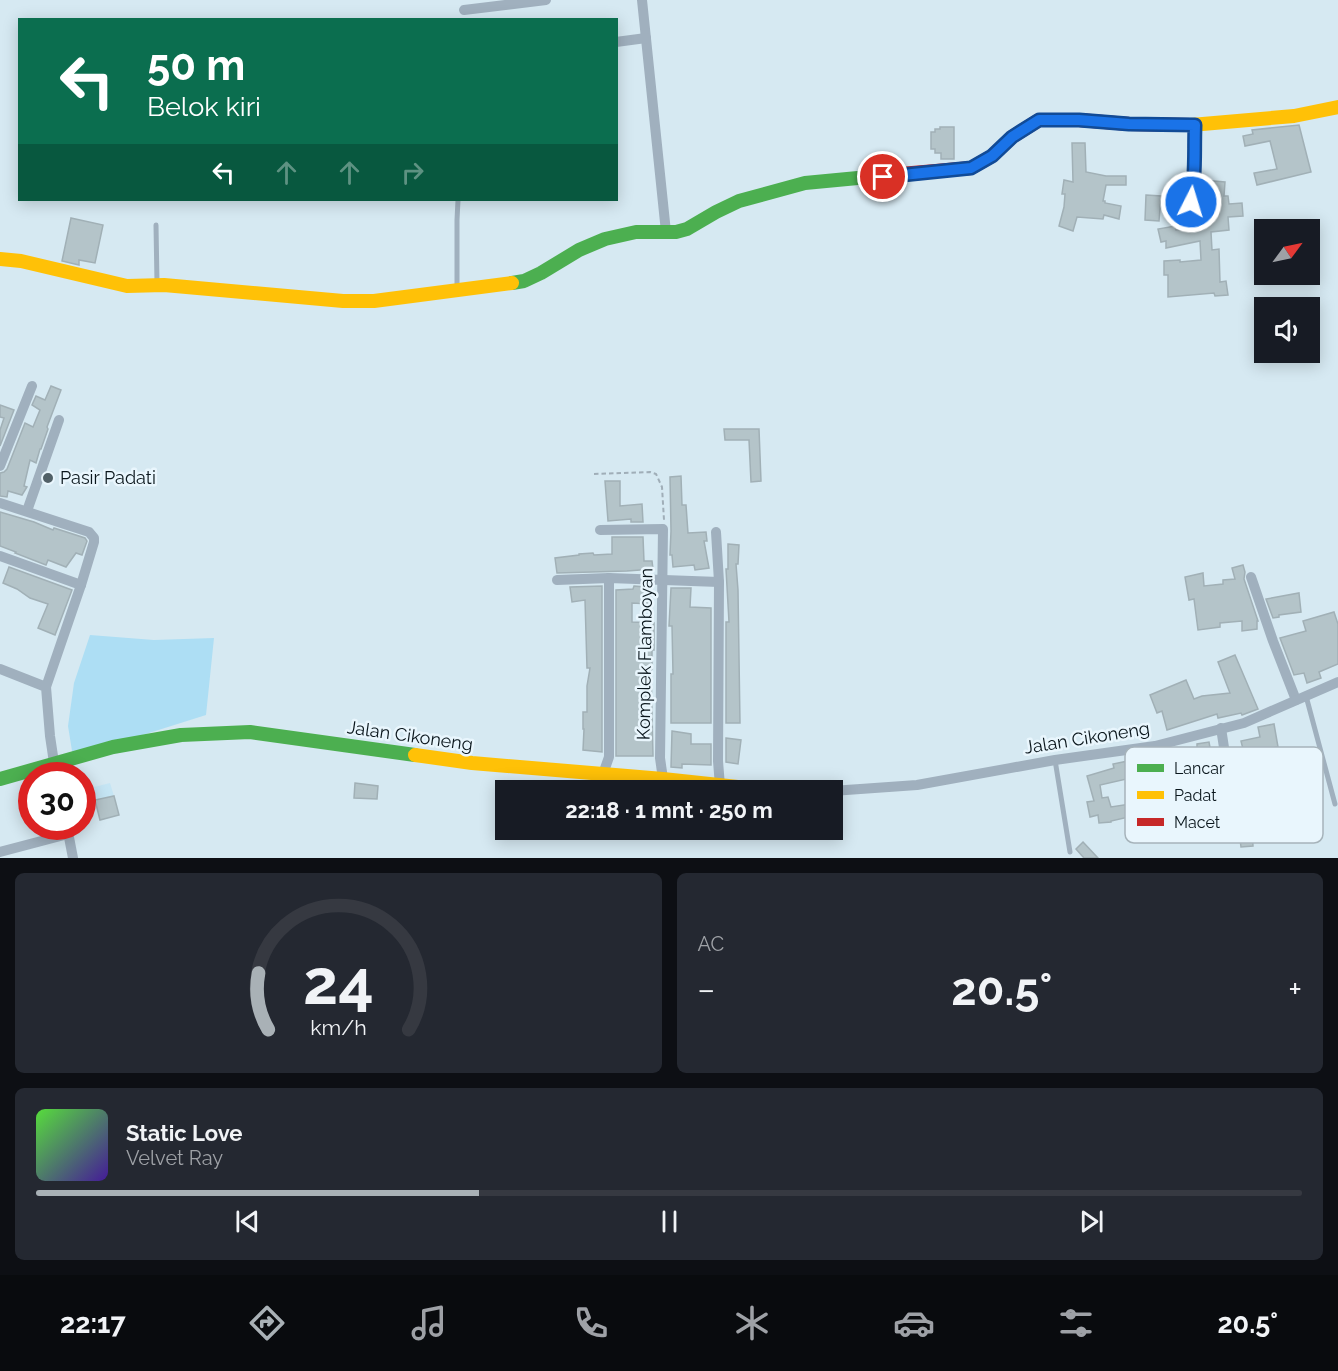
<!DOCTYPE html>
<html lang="id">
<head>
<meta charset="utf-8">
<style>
  body { margin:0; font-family:Raleway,sans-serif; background:#242831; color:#f1f3f6; height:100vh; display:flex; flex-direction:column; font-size:22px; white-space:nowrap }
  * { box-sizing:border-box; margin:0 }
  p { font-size:20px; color:#9ea1a6 }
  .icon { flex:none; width:33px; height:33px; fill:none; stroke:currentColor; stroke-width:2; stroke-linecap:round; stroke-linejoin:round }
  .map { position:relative; height:858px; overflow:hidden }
  .side { display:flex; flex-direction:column; gap:15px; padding:15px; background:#0d0f14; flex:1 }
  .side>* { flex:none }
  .top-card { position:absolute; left:18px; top:18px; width:600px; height:183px; border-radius:0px; box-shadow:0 3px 15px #0003; background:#0b6e4f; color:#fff; overflow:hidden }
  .needle { width:39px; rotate:57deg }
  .buttons { position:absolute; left:1254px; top:219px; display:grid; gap:12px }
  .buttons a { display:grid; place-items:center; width:66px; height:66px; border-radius:0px; background:#171b24; box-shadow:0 3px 15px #0003; font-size:30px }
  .speed { position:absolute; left:18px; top:762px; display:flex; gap:12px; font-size:30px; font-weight:700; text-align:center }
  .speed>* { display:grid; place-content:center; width:78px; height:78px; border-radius:50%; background:#171b24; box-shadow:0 3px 15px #0003; line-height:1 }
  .speed .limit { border:9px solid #d22; background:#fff; color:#111 }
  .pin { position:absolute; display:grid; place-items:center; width:51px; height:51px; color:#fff; margin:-26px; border:3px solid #fff; border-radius:50%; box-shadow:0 2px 6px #0007 }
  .me { position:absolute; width:66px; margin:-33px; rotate:5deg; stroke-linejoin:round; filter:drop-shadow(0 0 4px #0008) }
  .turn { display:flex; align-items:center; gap:21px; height:126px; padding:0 30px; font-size:27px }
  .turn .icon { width:78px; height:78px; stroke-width:2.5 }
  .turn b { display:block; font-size:42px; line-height:51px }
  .lanes { display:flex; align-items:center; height:57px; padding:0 30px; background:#0003; justify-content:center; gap:30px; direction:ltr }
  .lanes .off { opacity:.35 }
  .big { font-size:45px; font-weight:700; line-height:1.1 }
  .side .widget { flex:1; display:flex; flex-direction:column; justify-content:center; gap:9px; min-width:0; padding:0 21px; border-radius:9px; background:#242831 }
  .side .dial { align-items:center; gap:0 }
  .dial svg { height:156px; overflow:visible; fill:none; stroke:#363941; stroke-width:7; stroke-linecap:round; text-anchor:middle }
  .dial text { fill:#f1f3f6; stroke:none }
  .song { display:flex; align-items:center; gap:18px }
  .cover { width:72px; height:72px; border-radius:9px; background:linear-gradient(135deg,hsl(110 70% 55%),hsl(260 70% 35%)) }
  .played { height:6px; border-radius:3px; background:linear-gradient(90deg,#a9b1b6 35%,#363941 35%) }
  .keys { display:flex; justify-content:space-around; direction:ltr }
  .heat { display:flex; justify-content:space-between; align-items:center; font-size:33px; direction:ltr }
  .side .tiles { flex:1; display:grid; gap:15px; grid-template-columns:1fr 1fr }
  .widget:last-child { grid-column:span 2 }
  .trip { position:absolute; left:495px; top:780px; width:348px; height:60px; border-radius:0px; background:#171b24; box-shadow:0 3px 15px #0003; font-weight:700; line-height:60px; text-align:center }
  .dock { display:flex; height:96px; justify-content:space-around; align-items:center; background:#090b0e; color:#9ea1a6 }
  .dock .icon { width:42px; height:42px }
  .dock .on { color:#a9b1b6 }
  .dock b { font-size:27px; color:#f1f3f6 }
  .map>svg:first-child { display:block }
  .built { fill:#c5e5f4 }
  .green { fill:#addef4 }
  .building { fill:#b4c4c9; stroke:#a1b0b6; stroke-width:1.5 }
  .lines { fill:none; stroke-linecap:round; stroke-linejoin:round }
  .path { stroke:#a0aeb8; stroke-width:2; stroke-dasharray:4.5 3; stroke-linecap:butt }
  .lane { stroke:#a0b0be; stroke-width:5 }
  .street { stroke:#a0b0be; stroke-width:10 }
  .fast { stroke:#4caf50; stroke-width:14 }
  .slow { stroke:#ffc107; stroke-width:14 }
  .jam { stroke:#c62828; stroke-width:14 }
  .route-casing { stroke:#114b97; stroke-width:15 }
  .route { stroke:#1a73e8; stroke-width:10 }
  .poi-dot { fill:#516067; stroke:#e9f6fd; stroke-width:2 }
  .labels { text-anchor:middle; stroke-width:5; stroke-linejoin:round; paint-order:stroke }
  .poi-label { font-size:18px; fill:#0a161c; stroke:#e9f6fd; text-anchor:start }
  .street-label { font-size:18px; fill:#0a161c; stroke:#e9f6fd }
  .key { fill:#e9f6fd; stroke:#a6b3ba; stroke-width:1.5 }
  .key-label { font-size:16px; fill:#0a161c }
</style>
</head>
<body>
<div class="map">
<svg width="1338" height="858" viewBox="0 0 1338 858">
  <rect width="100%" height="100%" fill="#d6e9f2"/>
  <path class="built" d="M110,783L114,796L83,805L82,790Z"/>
  <path class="green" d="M90,635L154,640L214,638L206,715L73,757L68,726L74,683Z"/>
  <g class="building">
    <path d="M1299,125L1311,172L1257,185L1254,173L1277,169L1270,141L1245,146L1243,136L1253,134L1252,130Z"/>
    <path d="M940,127H954V159H941V153H935V149H931V132H935V129H940Z"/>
    <path d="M1072,143H1085L1086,172L1106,176H1126V185H1106L1103,201H1105V203L1121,206L1119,219L1104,215L1103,219L1077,217L1073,231L1059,226L1064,207L1065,194H1062L1064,180L1073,182Z"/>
    <path d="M1202,180L1225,182L1224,196H1228L1229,204L1242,203L1243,216L1228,217L1229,230L1211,232L1212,250L1219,249L1220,282L1226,281L1228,295L1215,296L1214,293L1168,297V275H1164V261L1180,260V262L1201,260L1200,241L1166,248V241L1161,242L1158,229L1175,226L1176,230L1194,226L1195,216L1196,212H1200L1199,198Z"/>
    <path d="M1146,195L1161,196L1159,221L1145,220Z"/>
    <path d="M71,218L103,225L95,263L79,260V265L62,261Z"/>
    <path d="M51,386L61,390L47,427L48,429L41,449H40L36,463L30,460L24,486L27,487L22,495L8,491L7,497L0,496V473L4,472L7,469L25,423L33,427L40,410L32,405L36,396L45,400Z"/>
    <path d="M0,405L14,410L0,446V430L4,418L0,417Z"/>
    <path d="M724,429H759L761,481L751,482L749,440H725Z"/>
    <path d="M681,476L682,505H686L688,533L706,532L707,541H704L709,568L695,570L694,565L673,567L672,555H670L671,531L670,477Z"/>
    <path d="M605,481H620V506L642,504L643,522H631V519L608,521Z"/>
    <path d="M0,512L34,522L53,530L54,528L85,538L87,541L82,555L76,553L66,567L48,560L46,565L15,553L16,552L0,546Z"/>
    <path d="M612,537H643L644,561H652L653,569L627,571L557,573L555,558L579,555V554L593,553L594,555L612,554Z"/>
    <path d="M728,544L739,545L738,564H736L738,590L740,723H726V622H729L726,569H728Z"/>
    <path d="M1243,565L1245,572L1244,579L1258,621H1257V629L1242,631V621L1220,623V627L1198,630L1194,599L1189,600L1185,577L1203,573L1204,586L1223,584V580L1235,579L1232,568Z"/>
    <path d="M9,567L72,590L55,635L38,628L48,604L30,598L17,589L3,583Z"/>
    <path d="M602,586V752L583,750L584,729H583V712H587V686L590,668H587L585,600L572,602L570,587Z"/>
    <path d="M634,586L645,587V593H650V604L632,603V622L654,623V650H652V669H651L653,756H616V590L633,589Z"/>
    <path d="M671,588H691L690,607L711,608V723H671V674H673L672,626H669Z"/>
    <path d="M1299,593L1301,612L1279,615V617L1273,618L1266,599Z"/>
    <path d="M1334,612L1338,624V664L1319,672L1321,678L1307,683L1304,673L1294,675L1280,638L1306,631L1303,621Z"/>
    <path d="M1235,655L1258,709L1242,715L1241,713L1218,718L1217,714L1167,730L1162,711L1157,713L1150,695L1186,680L1194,699L1202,696L1230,693L1218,662Z"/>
    <path d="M1274,724L1278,747L1256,751L1263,784L1256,785L1259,798L1241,801L1238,790L1246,788L1241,763L1235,764L1232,752L1243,749L1241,741L1260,737L1258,727Z"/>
    <path d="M672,731L691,734V744H711V765L682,764V768L671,767Z"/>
    <path d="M726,738L741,740L738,764L726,762Z"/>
    <path d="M1209,742L1212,759H1213L1214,765L1219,764L1221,778L1190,780L1191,782L1176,784L1174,770L1154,774L1150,757L1163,754L1164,761L1195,758L1194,750L1197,748V744Z"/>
    <path d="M1128,761L1131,778L1100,785L1102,798L1108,797L1111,807L1130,804L1133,816L1111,821V822L1099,823L1098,815L1090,817L1087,802L1094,801L1087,776L1114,768L1113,764Z"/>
    <path d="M355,783L378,786L377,799L354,798Z"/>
    <path d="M114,796L119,815L100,820L95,800Z"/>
    <path d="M1240,817L1241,829L1252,828L1253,846L1241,847L1240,839L1224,838L1220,821Z"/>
    <path d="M1083,842L1098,858H1084L1076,849Z"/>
  </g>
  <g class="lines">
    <path class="path" d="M594,474L650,472L656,474L662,487L664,520"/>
    <g class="lane">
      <path d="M156,225L157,283"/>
      <path d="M457,288V220L458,200"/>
      <path d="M1306,696L1335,804"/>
      <path d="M1055,760L1070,852"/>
    </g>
    <g class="street">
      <path d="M642,0L666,232"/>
      <path d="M464,10L546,0"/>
      <path d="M616,42L646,38"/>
      <path d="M1189,211L1194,186V150L1195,125"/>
      <path d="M0,466L32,386"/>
      <path d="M0,503L89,532L94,538V542L81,585L46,687"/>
      <path d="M27,511L59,420"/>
      <path d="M600,530L663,529L660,758L663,779"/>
      <path d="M716,532L719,582L718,761L720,786"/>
      <path d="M0,556L81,585"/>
      <path d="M1251,577L1273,641L1296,700"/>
      <path d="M557,580L609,578L719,582"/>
      <path d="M0,669L46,687L50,736L56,776"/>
      <path d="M1221,728L1231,793"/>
      <path d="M603,774L609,757V578"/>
      <path d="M832,791L917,785L1055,760L1155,746L1244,723L1338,682"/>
      <path d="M67,827L73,858"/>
      <path d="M0,852L68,834"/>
    </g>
    <g class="fast">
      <path d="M512,283L524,281L541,273L579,250L605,239L636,232H676L687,229L716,212L739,201L805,183L900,174"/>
      <path d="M0,779L113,747L181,735L250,732L415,755"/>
    </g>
    <g class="slow">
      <path d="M1191,125L1294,116L1338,107"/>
      <path d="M0,259L21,261L127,286L164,285L343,301H374L512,283"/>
      <path d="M415,755L472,763L663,779L765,790"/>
    </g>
    <path class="jam" d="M900,174L971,168L992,156L1012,137L1039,120H1079L1129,124L1191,125"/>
  </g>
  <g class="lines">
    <defs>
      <path id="route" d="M883,177L971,168L992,156L1012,137L1039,120H1079L1129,124L1195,125C1194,150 1196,178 1191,202"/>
    </defs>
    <use href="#route" class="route-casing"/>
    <use href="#route" class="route"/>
  </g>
  <circle class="poi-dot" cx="48" cy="478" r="6"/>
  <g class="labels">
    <g class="poi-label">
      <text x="60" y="484">Pasir Padati</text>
    </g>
    <g class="street-label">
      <text transform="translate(645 654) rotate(-89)" y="6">Komplek Flamboyan</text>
      <text transform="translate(410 736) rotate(8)" y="6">Jalan Cikoneng</text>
      <text transform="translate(1087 738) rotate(-9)" y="6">Jalan Cikoneng</text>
    </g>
  </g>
  <rect x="1125" y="747" width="198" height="96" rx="9" class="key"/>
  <rect x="1137" y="764" width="27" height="8" fill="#4caf50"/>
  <rect x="1137" y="791" width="27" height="8" fill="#ffc107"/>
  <rect x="1137" y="818" width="27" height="8" fill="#c62828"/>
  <g class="key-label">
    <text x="1174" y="774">Lancar</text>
    <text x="1174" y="801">Padat</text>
    <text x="1174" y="828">Macet</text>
  </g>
</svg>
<div class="buttons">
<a><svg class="needle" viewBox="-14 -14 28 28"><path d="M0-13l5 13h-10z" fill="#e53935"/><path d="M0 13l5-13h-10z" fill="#9ea1a6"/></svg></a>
<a><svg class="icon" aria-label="sound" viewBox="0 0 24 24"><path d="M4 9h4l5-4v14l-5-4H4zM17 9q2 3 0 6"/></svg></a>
</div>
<div class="speed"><div class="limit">30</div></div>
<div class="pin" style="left:883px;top:177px;background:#d93025"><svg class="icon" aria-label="arrive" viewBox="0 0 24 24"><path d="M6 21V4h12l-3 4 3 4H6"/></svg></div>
<svg class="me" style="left:1191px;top:202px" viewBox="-20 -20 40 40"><circle r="17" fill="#1a73e8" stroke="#fff" stroke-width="3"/><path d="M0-11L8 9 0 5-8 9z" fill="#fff"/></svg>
<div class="trip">22:18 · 1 mnt · 250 m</div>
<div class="top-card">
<div class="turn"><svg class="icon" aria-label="left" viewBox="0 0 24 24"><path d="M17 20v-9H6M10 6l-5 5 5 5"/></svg><div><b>50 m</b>Belok kiri</div></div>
<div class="lanes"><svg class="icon" aria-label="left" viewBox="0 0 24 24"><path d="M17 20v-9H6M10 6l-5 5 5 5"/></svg><svg class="icon off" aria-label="ahead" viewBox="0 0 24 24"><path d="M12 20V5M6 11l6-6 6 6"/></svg><svg class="icon off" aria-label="ahead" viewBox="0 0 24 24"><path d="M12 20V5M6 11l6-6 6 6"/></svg><svg class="icon off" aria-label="right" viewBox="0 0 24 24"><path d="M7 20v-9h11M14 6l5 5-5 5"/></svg></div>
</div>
</div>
<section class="side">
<div class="tiles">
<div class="widget dial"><svg viewBox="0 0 100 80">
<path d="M14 69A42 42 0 1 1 86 69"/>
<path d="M14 69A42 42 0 0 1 9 40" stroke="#a9b1b6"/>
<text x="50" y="56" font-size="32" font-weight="700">24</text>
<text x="50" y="72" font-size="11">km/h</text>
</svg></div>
<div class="widget"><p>AC</p>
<div class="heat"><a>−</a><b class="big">20.5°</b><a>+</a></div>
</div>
<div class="widget">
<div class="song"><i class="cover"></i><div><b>Static Love</b><p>Velvet Ray</p></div></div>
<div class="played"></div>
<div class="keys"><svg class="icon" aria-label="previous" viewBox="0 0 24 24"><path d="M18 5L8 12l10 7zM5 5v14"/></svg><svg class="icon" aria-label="pause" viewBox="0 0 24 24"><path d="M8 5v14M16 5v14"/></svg><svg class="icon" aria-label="next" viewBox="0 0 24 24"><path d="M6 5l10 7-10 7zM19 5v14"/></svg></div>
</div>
</div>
</section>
<nav class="dock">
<b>22:17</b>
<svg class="icon on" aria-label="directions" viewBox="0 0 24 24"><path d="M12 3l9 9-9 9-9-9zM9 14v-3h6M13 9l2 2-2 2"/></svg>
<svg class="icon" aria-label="music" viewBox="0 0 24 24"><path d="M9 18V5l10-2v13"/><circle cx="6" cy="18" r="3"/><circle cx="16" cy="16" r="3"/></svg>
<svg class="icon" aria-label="phone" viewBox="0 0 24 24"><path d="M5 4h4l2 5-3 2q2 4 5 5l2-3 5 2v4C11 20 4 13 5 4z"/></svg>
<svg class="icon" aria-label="climate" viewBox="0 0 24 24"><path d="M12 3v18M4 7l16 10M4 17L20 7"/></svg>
<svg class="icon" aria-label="car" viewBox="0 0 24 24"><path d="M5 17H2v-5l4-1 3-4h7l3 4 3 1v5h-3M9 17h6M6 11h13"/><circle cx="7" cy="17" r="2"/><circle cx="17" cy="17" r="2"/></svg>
<svg class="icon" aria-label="filters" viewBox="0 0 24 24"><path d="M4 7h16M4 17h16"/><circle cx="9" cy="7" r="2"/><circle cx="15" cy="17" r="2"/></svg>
<b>20.5°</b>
</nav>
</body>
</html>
